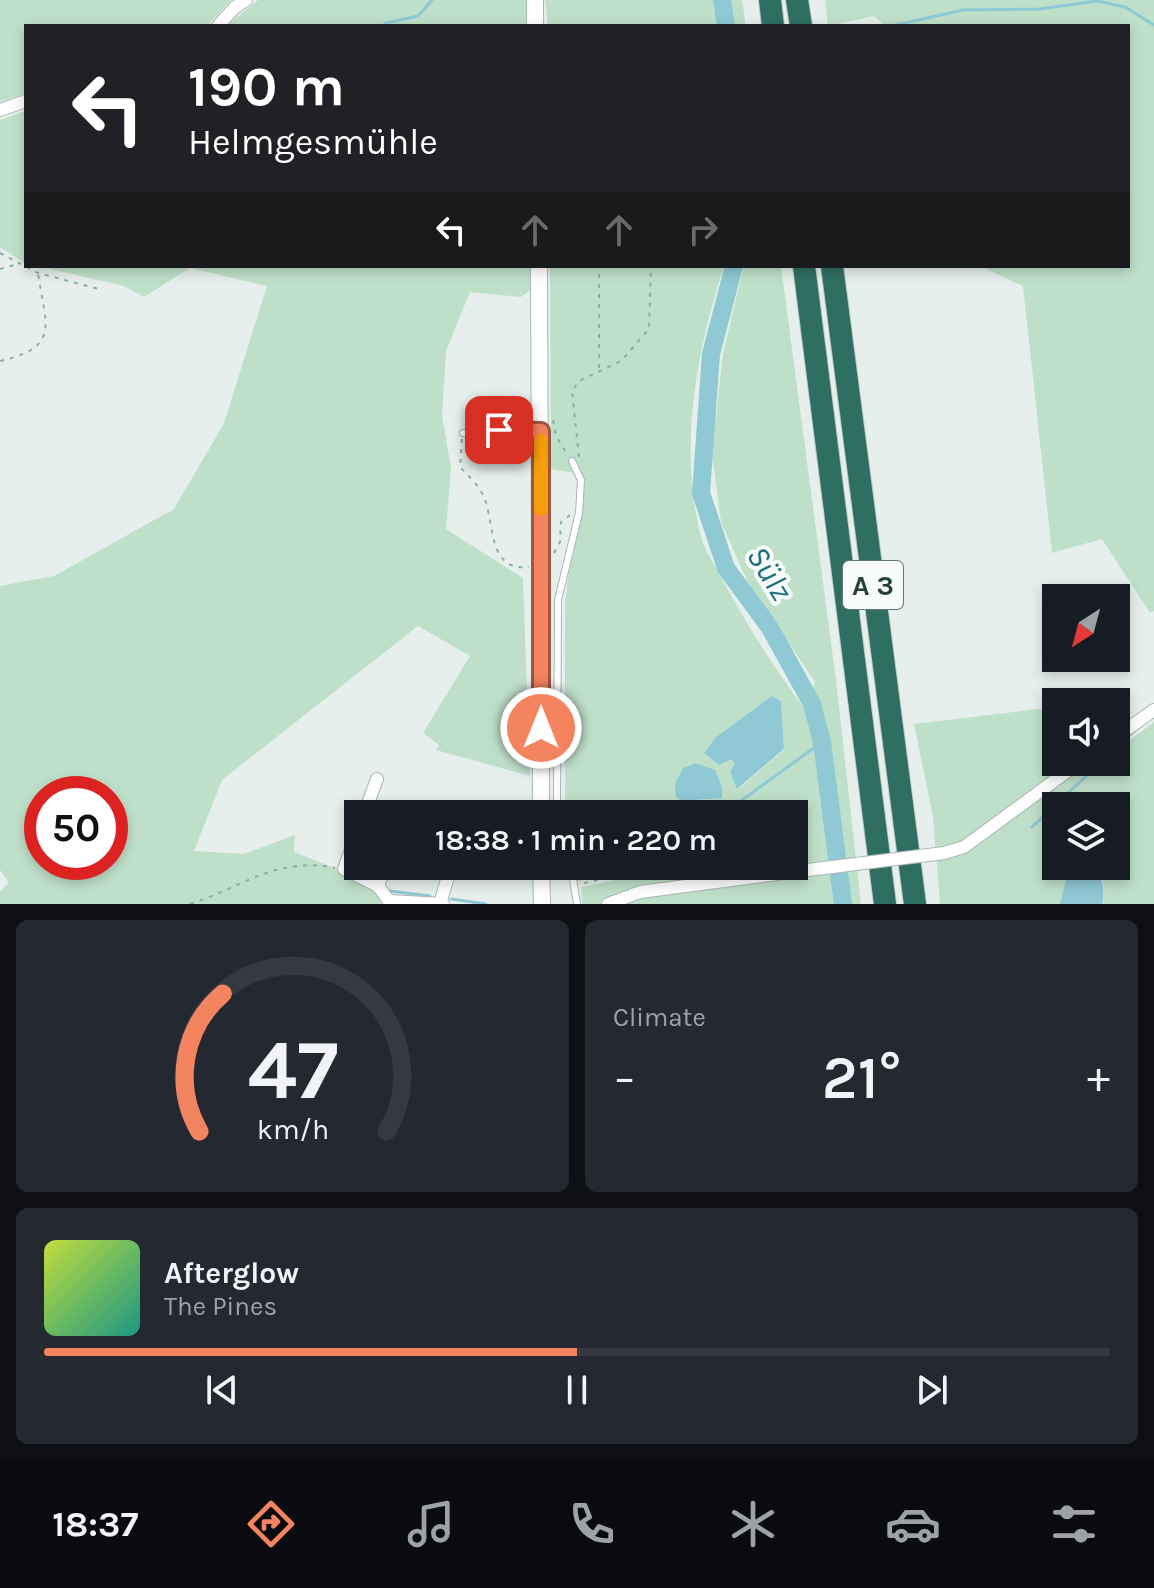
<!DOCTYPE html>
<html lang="en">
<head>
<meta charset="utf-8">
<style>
  body { margin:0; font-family:Karla,sans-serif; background:#242831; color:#f1f3f6; height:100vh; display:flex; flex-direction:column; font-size:30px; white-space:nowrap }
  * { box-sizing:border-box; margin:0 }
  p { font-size:26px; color:#9ea1a6 }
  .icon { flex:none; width:44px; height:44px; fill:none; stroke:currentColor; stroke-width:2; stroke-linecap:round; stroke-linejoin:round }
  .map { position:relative; height:904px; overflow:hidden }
  .panel { display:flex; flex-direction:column; gap:16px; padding:16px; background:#0d0f14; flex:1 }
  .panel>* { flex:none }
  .banner { position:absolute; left:24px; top:24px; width:1106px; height:244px; border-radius:0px; box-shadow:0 4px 12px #0003; background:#202124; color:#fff; overflow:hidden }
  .needle { width:52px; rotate:216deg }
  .fabs { position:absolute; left:1042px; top:584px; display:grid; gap:16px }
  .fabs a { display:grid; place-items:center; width:88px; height:88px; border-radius:0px; background:#171b24; box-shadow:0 4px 12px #0003; font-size:40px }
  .speed { position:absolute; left:24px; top:776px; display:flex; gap:16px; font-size:40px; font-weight:700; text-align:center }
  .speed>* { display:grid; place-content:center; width:104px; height:104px; border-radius:50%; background:#171b24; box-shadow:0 4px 12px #0003; line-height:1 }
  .speed .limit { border:12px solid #d22; background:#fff; color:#111 }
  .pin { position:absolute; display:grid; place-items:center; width:68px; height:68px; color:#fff; margin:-34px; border-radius:16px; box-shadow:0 4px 12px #0006 }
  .me { position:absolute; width:88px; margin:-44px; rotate:0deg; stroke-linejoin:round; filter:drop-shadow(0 0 6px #0008) }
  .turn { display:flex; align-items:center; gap:28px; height:168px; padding:0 32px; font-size:36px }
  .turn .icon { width:104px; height:104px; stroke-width:2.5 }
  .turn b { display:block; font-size:56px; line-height:68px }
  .lanes { display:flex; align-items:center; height:76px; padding:0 32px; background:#0003; justify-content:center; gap:40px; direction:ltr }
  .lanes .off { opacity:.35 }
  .big { font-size:60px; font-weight:600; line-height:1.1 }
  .panel .tile { flex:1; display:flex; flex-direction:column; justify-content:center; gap:12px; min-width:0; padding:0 28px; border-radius:12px; background:#242831 }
  .panel .dial { align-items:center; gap:0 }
  .dial svg { height:208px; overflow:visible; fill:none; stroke:#363941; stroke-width:7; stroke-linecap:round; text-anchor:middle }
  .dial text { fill:#f1f3f6; stroke:none }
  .song { display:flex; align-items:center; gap:24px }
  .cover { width:96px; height:96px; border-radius:12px; background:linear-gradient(135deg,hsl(70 70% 55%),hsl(170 70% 35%)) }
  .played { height:8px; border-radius:4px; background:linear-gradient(90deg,#f4845f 50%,#363941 50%) }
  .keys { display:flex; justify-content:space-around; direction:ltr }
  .heat { display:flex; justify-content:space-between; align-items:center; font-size:44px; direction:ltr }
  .panel .tiles { flex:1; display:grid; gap:16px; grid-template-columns:1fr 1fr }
  .tile:last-child { grid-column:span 2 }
  .trip { position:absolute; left:344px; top:800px; width:464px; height:80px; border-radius:0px; background:#171b24; box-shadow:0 4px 12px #0003; font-weight:600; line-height:80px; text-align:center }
  .tab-bar { display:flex; height:128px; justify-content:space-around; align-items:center; background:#090b0e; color:#9ea1a6 }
  .tab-bar .icon { width:56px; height:56px }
  .tab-bar .selected { color:#f4845f }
  .tab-bar b { font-size:36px; color:#f1f3f6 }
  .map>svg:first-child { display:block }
  .green { fill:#bfe0c8; fill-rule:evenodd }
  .water { fill:#8ec9d4 }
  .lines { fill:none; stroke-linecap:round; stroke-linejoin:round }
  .stream { stroke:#8ec9d4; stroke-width:3 }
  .river { stroke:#8ec9d4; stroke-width:18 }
  .service-casing { stroke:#a8b8b2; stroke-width:8 }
  .minor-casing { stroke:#a8b8b2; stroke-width:14 }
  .secondary-casing { stroke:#a4bbb3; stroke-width:18 }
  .motorway-casing { stroke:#c2cac8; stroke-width:24 }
  .path { stroke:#86b3a5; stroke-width:2; stroke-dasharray:4 6; stroke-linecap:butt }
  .service { stroke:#fff; stroke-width:6 }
  .minor { stroke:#fff; stroke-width:12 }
  .secondary { stroke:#fff; stroke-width:16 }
  .motorway { stroke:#2f6f62; stroke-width:22 }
  .minor-bridge-casing { stroke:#a8b8b2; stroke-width:14; stroke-linecap:butt }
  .minor-bridge { stroke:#fff; stroke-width:12 }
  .route-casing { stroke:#9f563e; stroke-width:20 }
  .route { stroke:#f4845f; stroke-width:14 }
  .slow { stroke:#f59e0b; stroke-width:14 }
  .labels { text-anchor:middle; stroke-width:8; stroke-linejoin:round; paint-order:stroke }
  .shield { fill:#f7fbf9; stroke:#637a73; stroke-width:2 }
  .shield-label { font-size:28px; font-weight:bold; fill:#24423a }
  .water-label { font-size:32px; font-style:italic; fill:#1c6f80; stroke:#f7fbf9 }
</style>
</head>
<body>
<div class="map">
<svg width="1154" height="904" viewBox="0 0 1154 904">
  <rect width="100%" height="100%" fill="#e6efeb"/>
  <g class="green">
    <path d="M0,0H231L207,26H26V94L0,101Z"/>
    <path d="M258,0H526L528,26H226Z"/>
    <path d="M545,0H713L717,26H548Z"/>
    <path d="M729,0H742L746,26H733Z"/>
    <path d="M825,0H1154V611L1150,613L1102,539L1052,553L1023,286L980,266H1128V26H885L874,16L828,26Z"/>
    <path d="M26,111V264L0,247V120Z"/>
    <path d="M37,266H532L533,288L521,297L470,292L446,351L442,415L451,468L446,529L523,578L530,776L436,750L439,745L423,733L470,656L418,626L222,780L194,851L244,854L295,835L294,852C315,861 375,880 383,900L380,904H0V892L9,882L0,870V586L54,576L174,509L224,423L267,286L190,268L144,297L124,286ZM42,794H110V862H42Z"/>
    <path d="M550,266H724C697,350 678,449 701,537C704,550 714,563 720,575C745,622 773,667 805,709L815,682L749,585L721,522L712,453L723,353L744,266H781L836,680L861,904H582L581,887L659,871V866H794V814H565V604L580,474L551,469ZM771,697L781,701L784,750L738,789L730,772L735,764L716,737ZM695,763L722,787V798L682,801L675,783L683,768Z"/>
    <path d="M1039,709L1056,713V762H1116V728L1125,744L1154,722V904H1102C1108,880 1102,875 1081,866H1116V806H1056V866H1069L1060,904H940L933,817L914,724Z"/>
    <path d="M576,866H647L579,881Z"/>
  </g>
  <g class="water">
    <path d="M772,696L781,701L784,749L737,789L730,772L735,764L731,759L719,765L704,753L716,737Z"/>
    <path d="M695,763L715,770L722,787V798L682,801L676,797L675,783L683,768Z"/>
    <path d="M1069,866C1096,866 1108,877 1102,904H1060Z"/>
  </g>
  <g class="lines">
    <g class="stream">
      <path d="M383,26L386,23L418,16L432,0"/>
      <path d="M891,26L963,10L1039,9L1097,1L1125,7L1154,25"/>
      <path d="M1116,748L1135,730"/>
      <path d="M723,814L822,742"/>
      <path d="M1032,827L1101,762"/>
      <path d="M390,891L430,896"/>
      <path d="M451,899L486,904"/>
    </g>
    <g class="river">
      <path d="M722,0L726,26"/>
      <path d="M734,266L711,354L701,493L726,568L770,628L812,704L822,742L843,904"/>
    </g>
    <defs>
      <g id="service">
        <path d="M463,433L488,436L499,430L538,431"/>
        <path d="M559,814L557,803L558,600L579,513L581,480L572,461"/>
        <path d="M571,866L577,904"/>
      </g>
      <g id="minor">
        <path d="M218,26L234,8L246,0"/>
        <path d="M0,110L26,101"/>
        <path d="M1116,737L1154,710"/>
        <path d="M364,814L377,779"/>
        <path d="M358,831L344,869L378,886L389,901"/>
        <path d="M944,853L964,847L1080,762"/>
        <path d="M378,886L385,866"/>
        <path d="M389,901L443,904"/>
        <path d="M440,904L451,866"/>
        <path d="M608,904L640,892L800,871"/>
      </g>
      <g id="secondary">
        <path d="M535,26V0"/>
        <path d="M539,266L541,814"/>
        <path d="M541,866L542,904"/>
      </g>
      <g id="motorway">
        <path d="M770,0L773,26"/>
        <path d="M797,0L801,26"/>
        <path d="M804,266L885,904"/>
        <path d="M832,266L915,904"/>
      </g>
    </defs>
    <use href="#service" class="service-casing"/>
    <use href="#minor" class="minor-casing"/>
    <use href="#secondary" class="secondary-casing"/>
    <use href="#motorway" class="motorway-casing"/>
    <g class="path">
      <path d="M0,253L38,273L99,289"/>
      <path d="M0,269L18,264"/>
      <path d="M0,361C62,347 45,324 38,273"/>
      <path d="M599,368V266"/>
      <path d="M553,420L556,436L567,454"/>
      <path d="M462,439L460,467C468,475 479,486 484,497C495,523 487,572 529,567"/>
      <path d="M579,457L572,391L579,381L621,361L649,329L651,266"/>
      <path d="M554,553L560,542L561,522L570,515"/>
      <path d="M584,883L653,868"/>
      <path d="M190,904C243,887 276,856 335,868"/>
    </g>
    <use href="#service" class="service"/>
    <use href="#minor" class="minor"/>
    <use href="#secondary" class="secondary"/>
    <use href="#motorway" class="motorway"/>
    <defs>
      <path id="minor-bridge" d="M800,871L944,853"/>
    </defs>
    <use href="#minor-bridge" class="minor-bridge-casing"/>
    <use href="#minor-bridge" class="minor-bridge"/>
  </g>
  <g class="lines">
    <defs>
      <path id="route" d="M499,430L541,431V728"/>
    </defs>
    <use href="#route" class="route-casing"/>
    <use href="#route" class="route"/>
    <path class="slow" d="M541,509V441"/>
  </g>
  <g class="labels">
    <rect class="shield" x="843" y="561" width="60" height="48" rx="6"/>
    <g class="shield-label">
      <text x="873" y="595">A 3</text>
    </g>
    <g class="water-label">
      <text transform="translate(770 573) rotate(58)" y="11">Sülz</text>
    </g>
  </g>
</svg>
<div class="fabs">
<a><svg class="needle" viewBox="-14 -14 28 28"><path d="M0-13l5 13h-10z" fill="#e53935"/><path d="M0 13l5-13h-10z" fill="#9ea1a6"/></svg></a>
<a><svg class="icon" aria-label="sound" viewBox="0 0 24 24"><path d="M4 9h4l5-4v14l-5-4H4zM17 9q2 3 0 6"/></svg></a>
<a><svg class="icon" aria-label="layers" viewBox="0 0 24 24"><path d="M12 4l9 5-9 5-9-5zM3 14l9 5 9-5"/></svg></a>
</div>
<div class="speed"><div class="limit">50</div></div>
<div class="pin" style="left:499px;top:430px;background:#d93025"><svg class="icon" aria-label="arrive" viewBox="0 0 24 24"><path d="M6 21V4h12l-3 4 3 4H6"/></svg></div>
<svg class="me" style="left:541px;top:728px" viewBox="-20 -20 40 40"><circle r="17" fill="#f4845f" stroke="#fff" stroke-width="3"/><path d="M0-11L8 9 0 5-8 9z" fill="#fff"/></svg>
<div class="trip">18:38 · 1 min · 220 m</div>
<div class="banner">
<div class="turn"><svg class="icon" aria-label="left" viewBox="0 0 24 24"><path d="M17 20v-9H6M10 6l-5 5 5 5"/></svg><div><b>190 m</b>Helmgesmühle</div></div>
<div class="lanes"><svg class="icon" aria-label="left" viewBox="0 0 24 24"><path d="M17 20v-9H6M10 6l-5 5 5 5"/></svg><svg class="icon off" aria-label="ahead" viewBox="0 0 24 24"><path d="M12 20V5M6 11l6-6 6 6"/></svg><svg class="icon off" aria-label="ahead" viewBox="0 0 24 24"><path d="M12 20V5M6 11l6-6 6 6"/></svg><svg class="icon off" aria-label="right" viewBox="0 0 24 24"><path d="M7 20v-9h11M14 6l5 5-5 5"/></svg></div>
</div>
</div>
<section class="panel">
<div class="tiles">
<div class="tile dial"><svg viewBox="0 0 100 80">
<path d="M14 69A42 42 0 1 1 86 69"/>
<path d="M14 69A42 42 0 0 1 23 16" stroke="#f4845f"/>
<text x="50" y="56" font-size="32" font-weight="700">47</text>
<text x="50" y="72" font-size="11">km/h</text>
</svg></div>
<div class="tile"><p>Climate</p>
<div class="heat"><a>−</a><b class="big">21°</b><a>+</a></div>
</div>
<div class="tile">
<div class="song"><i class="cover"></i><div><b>Afterglow</b><p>The Pines</p></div></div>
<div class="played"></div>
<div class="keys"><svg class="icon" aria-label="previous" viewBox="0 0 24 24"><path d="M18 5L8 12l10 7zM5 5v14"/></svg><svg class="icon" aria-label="pause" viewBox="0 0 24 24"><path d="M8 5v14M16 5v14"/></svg><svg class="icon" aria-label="next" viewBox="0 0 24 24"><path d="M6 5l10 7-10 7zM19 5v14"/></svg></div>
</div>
</div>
</section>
<nav class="tab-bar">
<b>18:37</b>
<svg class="icon selected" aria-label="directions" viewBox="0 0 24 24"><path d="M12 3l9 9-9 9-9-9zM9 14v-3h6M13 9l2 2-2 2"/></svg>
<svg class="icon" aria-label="music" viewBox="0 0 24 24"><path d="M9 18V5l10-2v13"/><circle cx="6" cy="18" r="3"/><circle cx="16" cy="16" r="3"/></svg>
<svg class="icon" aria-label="phone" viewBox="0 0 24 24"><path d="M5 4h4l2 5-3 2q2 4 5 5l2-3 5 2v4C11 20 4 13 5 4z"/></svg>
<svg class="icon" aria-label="climate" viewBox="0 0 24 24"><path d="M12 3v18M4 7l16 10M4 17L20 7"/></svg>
<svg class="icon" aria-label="car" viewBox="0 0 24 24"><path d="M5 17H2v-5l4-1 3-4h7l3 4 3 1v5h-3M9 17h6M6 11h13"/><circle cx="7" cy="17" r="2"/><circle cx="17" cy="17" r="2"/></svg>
<svg class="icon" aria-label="filters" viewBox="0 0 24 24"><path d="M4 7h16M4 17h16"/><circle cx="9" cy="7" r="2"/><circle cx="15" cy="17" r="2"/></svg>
</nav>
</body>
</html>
